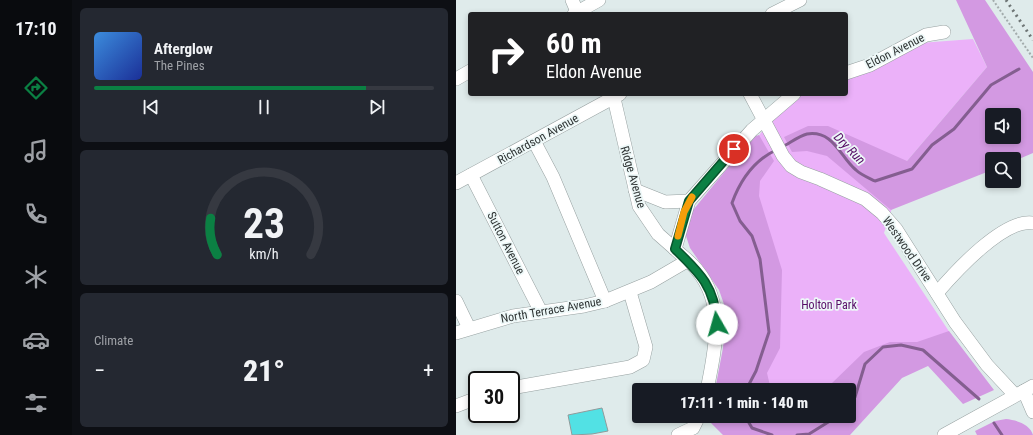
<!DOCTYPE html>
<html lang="en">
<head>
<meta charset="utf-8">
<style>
  body { margin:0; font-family:"Roboto Condensed",sans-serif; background:#242831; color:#f1f3f6; height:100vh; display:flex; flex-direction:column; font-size:15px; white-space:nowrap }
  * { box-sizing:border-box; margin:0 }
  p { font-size:13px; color:#9ea1a6 }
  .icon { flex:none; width:22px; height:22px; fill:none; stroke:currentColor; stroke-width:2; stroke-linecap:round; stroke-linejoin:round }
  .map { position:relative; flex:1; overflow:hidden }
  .details { display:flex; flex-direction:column; gap:8px; padding:8px; background:#0d0f14; width:384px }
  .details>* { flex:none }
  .banner { position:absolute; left:12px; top:12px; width:380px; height:84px; border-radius:4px; box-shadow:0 2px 6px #0003; background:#202124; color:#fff; overflow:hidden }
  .controls { position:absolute; left:529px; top:108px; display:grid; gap:8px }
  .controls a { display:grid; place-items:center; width:36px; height:36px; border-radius:4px; background:#171b24; box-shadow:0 2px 6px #0003; font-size:20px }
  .speed { position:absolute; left:12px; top:371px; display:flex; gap:8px; font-size:20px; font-weight:700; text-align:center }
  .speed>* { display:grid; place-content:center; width:52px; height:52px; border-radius:50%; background:#171b24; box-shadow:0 2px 6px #0003; line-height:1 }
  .speed .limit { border:2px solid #111; border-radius:6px; background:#fff; color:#111 }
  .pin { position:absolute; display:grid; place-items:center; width:34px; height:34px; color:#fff; margin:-17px; border:2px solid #fff; border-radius:50%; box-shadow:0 1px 4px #0007 }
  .me { position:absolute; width:44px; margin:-22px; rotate:353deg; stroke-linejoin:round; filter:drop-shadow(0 0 3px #0008) }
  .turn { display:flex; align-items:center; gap:14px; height:84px; padding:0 12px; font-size:18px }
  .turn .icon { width:52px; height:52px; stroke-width:2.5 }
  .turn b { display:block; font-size:28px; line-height:34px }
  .big { font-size:30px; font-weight:800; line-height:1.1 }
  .details .card { flex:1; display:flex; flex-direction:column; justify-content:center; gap:6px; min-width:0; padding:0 14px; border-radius:6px; background:#242831 }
  .details .dial { align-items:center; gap:0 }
  .dial svg { height:104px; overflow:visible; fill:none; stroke:#363941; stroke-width:7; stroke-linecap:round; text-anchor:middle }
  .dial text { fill:#f1f3f6; stroke:none }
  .song { display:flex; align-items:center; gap:12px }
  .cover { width:48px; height:48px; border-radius:6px; background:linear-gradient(135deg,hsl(210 70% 55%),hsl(230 70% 35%)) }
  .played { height:4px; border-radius:2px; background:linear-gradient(90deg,#0b8043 80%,#363941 80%) }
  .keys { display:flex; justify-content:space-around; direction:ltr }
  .heat { display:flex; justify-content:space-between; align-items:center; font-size:22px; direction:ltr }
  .trip { position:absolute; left:176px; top:383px; width:224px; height:40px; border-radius:4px; background:#171b24; box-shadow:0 2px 6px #0003; font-weight:800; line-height:40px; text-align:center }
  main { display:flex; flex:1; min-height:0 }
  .tab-bar { display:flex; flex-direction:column; width:72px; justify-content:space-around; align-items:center; background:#090b0e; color:#9ea1a6 }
  .tab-bar .icon { width:28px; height:28px }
  .tab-bar .selected { color:#0b8043 }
  .tab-bar b { font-size:18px; color:#f1f3f6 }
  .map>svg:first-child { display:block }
  .green { fill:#ebb1f9 }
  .forest { fill:#d399e2; fill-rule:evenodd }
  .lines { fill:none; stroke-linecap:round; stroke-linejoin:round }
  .stream { stroke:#845e90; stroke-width:3 }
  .building { fill:#52e1e4; stroke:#909b9b }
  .minor-casing { stroke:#97a1a1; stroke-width:14 }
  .path { stroke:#a3acac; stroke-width:2; stroke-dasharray:2 2; stroke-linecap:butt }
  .minor { stroke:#fff; stroke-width:13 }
  .rail { stroke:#6e7575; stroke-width:3; stroke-dasharray:2 4; stroke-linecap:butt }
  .route-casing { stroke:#07532c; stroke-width:10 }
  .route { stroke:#0b8043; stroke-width:7 }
  .slow { stroke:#f59e0b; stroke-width:7 }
  .labels { text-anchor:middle; stroke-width:3.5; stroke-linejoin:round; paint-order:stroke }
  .street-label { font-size:12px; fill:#2f3434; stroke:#edf8f8 }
  .park-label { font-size:12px; fill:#570c67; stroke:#edf8f8 }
  .water-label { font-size:13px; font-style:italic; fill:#560b66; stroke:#edf8f8 }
</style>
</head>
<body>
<main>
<nav class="tab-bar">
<b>17:10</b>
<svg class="icon selected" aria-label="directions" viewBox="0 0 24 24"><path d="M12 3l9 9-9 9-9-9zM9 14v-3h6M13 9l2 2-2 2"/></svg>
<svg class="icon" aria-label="music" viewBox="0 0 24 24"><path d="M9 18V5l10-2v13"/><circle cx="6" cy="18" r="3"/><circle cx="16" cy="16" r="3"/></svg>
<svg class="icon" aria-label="phone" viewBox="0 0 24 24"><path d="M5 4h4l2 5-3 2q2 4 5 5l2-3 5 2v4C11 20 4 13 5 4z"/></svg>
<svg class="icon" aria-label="climate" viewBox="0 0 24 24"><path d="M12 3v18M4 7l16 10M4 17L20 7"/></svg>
<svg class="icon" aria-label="car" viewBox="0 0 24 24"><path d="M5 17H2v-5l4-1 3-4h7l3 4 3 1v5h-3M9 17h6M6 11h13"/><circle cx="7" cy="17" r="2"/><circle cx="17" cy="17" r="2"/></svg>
<svg class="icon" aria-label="filters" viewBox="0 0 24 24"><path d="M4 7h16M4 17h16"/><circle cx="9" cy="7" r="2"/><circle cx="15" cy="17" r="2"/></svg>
</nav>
<section class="details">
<div class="card">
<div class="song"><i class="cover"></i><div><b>Afterglow</b><p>The Pines</p></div></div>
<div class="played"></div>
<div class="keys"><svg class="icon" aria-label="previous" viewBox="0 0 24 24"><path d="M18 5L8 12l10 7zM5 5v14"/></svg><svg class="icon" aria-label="pause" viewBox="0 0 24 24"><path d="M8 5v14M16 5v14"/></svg><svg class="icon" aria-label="next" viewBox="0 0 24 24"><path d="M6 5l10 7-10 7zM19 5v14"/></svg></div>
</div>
<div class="card dial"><svg viewBox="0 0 100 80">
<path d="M14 69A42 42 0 1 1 86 69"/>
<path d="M14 69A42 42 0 0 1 9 41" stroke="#0b8043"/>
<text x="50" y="56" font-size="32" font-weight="700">23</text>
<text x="50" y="72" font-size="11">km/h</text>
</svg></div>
<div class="card"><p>Climate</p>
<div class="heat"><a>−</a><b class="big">21°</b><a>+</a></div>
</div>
</section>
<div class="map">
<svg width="577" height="435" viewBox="0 0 577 435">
  <rect width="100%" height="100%" fill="#dfebeb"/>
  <path class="green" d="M517,39L531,67L451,161L428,233L500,342L435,378L393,416V390H275L282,165C295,147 325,100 346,94C357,91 378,94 390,94V77L464,43Z"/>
  <g class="forest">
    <path d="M500,0H529L577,72V153L558,161V159H536V170L435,210L371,156L351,151L336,152L328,137L352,126H372L451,161L531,67ZM536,115H558V137H536Z"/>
    <path d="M303,135L318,161L304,181L303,196L326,270L324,348L311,373L315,390H259L267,348L270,310L263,290L234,248L229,233L233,215L297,137Z"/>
    <path d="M493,331L538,390L507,404L472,366L446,378L394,435H267L253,421L254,416H393V390H348L375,384L408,352L434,342H461Z"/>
    <path d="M550,419C560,420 574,424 577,435H521L519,431L539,421Z"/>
  </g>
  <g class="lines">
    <g class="stream">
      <path d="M326,147C334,143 343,136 351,134C378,130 384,157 400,170C405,175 413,178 419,181L456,169L476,145L498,129L535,85L563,69"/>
      <path d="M290,390L300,371L313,332L304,259L296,236L284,221L276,203C284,181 297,161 320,150"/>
      <path d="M393,404L399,397L409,364L427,347L445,345L467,350L523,399"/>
      <path d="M289,416L296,428L316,435"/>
      <path d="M538,423L546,435"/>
      <path d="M341,435L353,434L382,416"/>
    </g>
  </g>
  <path class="building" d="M146,408L152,431L136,434L116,435L112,415Z"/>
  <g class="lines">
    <defs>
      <g id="minor">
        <path d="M116,0L122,14"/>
        <path d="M118,14L143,0"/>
        <path d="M316,14L344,0"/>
        <path d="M390,73L414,65L470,35L488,32"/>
        <path d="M0,79L14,71"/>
        <path d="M157,94L183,206L202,234L219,249"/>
        <path d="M294,94L327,156L335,166L345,172L364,179L409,199L426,213L440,229L499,322L531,365L559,395"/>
        <path d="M78,141L97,177L149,301"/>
        <path d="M15,175L85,312"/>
        <path d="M0,183L164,94"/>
        <path d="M179,190L209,202L233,201"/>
        <path d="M481,293C499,272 548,218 577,223"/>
        <path d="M0,301L13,328"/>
        <path d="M0,333L57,316L128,306L149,301L195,282L231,261"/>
        <path d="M55,388L174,367L187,360L190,347L174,292"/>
        <path d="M251,390C259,349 270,305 241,270C235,262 226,256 219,249L233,201L296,130L338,94"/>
        <path d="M568,391L577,412"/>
        <path d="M0,406L21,398"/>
        <path d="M222,435L237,428L243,416"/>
        <path d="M488,435L577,386"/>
      </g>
    </defs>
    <use href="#minor" class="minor-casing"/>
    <path class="path" d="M537,0L577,58"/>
    <use href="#minor" class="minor"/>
    <path class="rail" d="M550,0L577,40"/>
  </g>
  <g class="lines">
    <defs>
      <path id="route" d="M261,324C259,287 244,273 219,249L233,201L278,149"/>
    </defs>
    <use href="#route" class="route-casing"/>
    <use href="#route" class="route"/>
    <path class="slow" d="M222,236L228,212L236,197"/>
  </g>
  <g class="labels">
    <g class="street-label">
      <text transform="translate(439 51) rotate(-27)" y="4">Eldon Avenue</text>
      <text transform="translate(82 139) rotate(-29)" y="4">Richardson Avenue</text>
      <text transform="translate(177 177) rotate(74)" y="4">Ridge Avenue</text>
      <text transform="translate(50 243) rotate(63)" y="4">Sutton Avenue</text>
      <text transform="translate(451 249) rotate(55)" y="4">Westwood Drive</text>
      <text transform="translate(95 310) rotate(-10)" y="4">North Terrace Avenue</text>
    </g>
    <g class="park-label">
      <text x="373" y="309">Holton Park</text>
    </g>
    <g class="water-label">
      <text transform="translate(394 148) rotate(46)" y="5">Dry Run</text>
    </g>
  </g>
</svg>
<div class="controls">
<a><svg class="icon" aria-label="sound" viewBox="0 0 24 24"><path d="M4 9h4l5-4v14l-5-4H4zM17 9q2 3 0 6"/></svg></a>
<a><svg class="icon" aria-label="search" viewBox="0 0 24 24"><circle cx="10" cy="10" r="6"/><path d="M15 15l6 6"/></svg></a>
</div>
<div class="speed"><div class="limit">30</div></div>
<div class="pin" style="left:278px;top:149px;background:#d93025"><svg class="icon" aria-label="arrive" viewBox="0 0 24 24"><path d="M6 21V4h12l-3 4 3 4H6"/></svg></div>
<svg class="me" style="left:261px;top:324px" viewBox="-20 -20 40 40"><circle r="19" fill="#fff"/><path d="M0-13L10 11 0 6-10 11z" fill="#0b8043"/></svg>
<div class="trip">17:11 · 1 min · 140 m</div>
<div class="banner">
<div class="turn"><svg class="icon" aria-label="right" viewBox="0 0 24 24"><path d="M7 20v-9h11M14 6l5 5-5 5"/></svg><div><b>60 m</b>Eldon Avenue</div></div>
</div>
</div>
</main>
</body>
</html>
